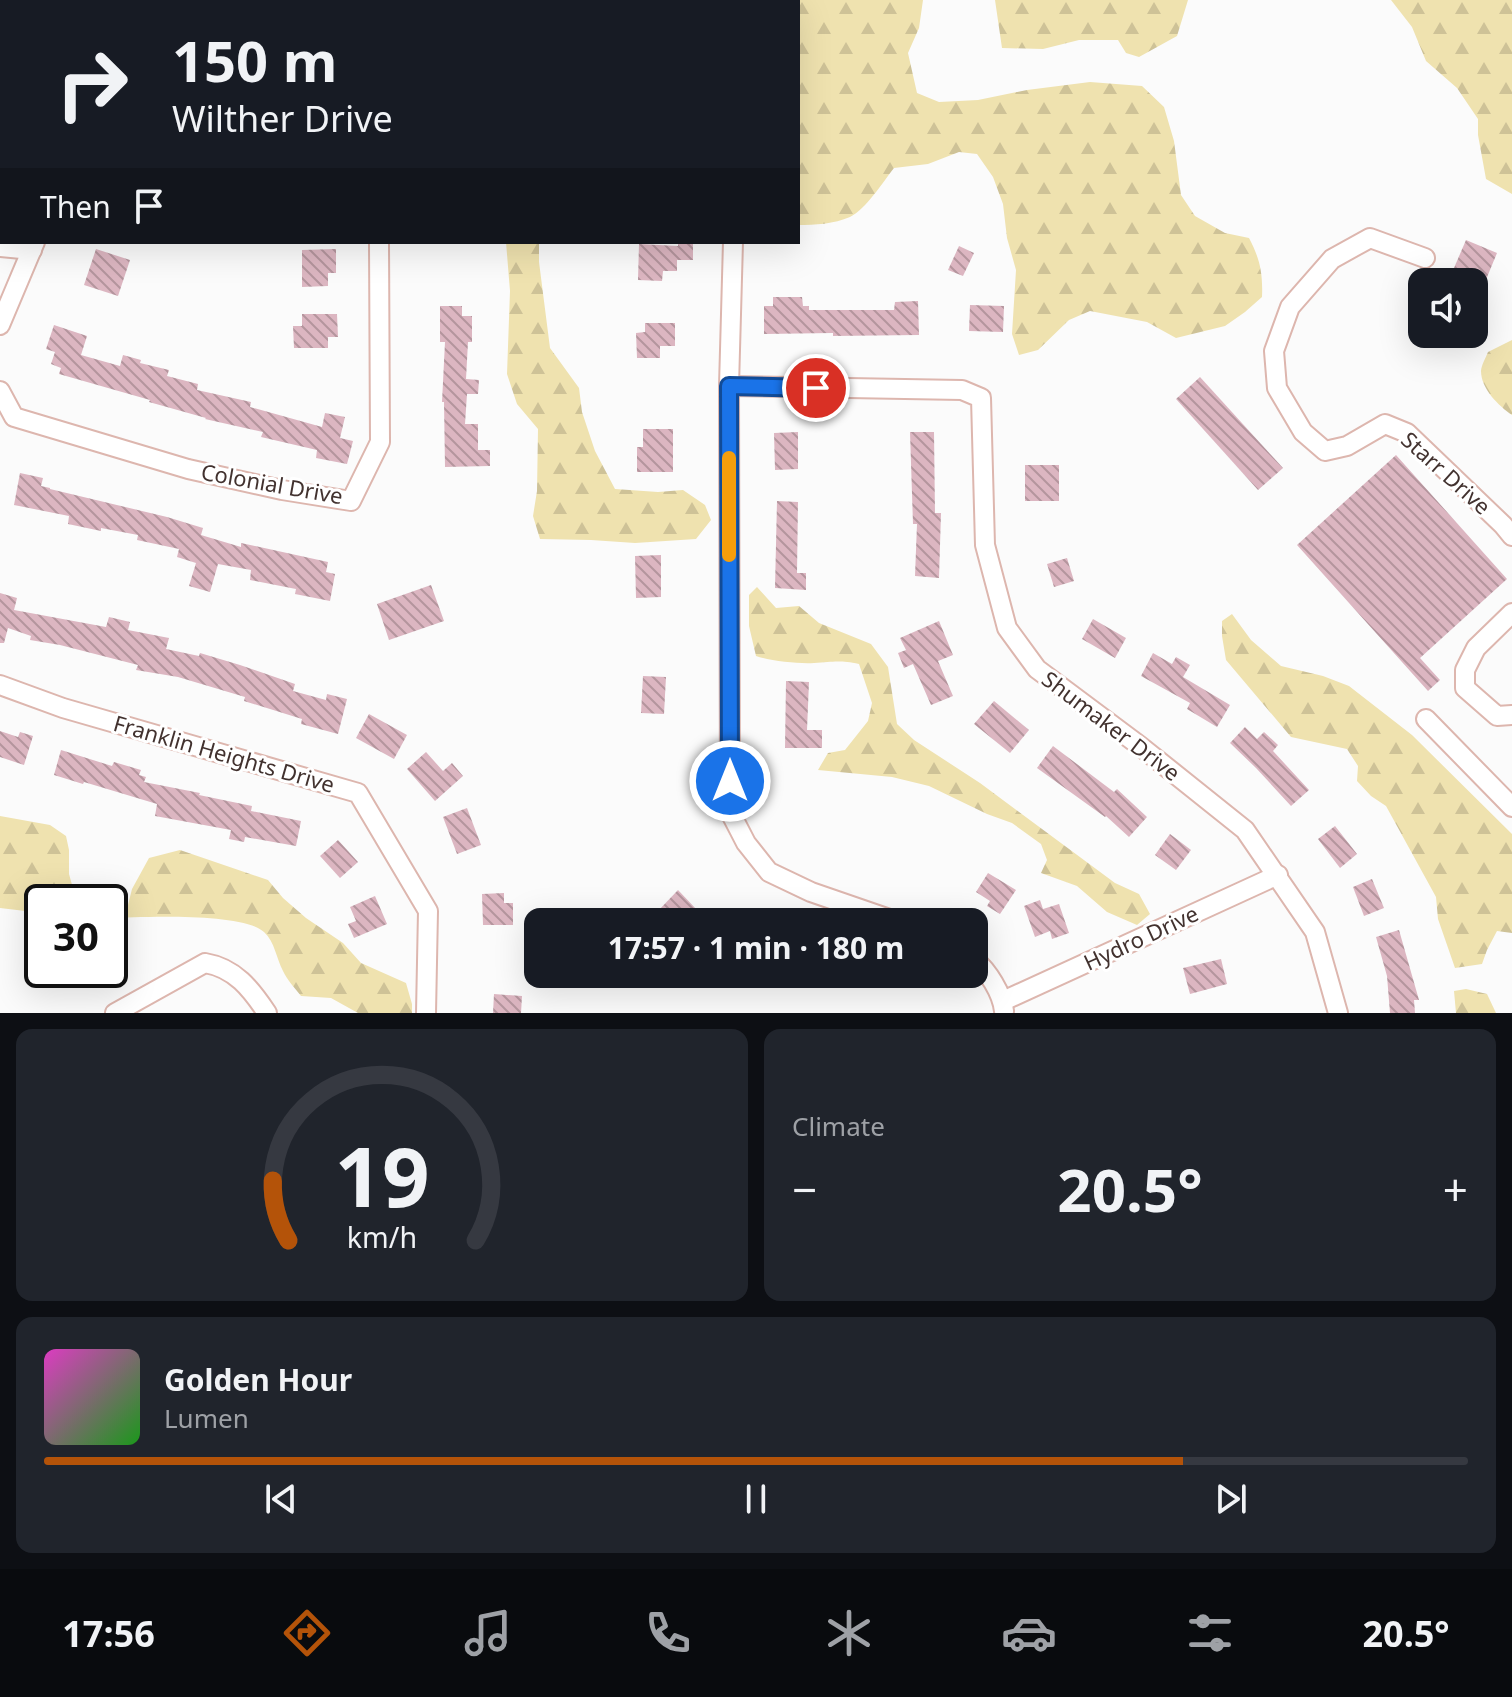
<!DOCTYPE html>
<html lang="en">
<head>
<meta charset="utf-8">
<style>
  body { margin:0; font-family:"Noto Sans",sans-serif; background:#20242c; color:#f1f3f6; height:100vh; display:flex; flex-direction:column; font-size:30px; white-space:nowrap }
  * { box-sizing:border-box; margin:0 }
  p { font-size:26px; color:#9ea1a6 }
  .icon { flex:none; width:44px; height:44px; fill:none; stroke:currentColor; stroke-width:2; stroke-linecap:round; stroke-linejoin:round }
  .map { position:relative; height:1013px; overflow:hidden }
  .side { display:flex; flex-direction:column; gap:16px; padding:16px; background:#0d0f14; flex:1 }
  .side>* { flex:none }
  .hud { position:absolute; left:0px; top:0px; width:800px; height:244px; box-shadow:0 8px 32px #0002; background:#171b24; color:#f1f3f6; overflow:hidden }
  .fabs { position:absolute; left:1408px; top:268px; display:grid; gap:16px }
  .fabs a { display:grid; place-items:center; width:80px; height:80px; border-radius:16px; background:#171b24; box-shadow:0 8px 32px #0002; font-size:40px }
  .speed { position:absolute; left:24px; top:884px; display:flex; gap:16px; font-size:40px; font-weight:700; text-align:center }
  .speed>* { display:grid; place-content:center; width:104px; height:104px; border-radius:50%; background:#171b24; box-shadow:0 8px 32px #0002; line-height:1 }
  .speed .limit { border:4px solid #111; border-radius:12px; background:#fff; color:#111 }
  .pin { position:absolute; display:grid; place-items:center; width:68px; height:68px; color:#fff; margin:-34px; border:4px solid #fff; border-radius:50%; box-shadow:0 2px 8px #0007 }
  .me { position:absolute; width:88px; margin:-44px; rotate:0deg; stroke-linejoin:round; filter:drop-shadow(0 0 6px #0008) }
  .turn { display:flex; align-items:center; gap:28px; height:168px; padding:0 40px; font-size:36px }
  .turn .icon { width:104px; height:104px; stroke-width:2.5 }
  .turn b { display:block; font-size:56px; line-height:68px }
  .then { display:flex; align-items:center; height:76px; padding:0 40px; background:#0003; gap:16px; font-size:30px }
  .big { font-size:60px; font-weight:700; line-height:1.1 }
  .side .card { flex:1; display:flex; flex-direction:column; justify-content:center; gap:12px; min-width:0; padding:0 28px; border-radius:16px; background:#20242c }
  .side .dial { align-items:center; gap:0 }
  .dial svg { height:208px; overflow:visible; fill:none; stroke:#363941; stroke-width:7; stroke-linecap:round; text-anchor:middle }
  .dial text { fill:#f1f3f6; stroke:none }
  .song { display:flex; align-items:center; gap:24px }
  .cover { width:96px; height:96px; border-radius:12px; background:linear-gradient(135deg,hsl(310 70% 55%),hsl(120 70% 35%)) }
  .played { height:8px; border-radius:4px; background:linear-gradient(90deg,#b45309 80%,#363941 80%) }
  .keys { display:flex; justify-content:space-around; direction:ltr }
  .heat { display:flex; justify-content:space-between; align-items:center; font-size:44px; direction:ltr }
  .side .tiles { flex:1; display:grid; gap:16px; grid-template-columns:1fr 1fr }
  .card:last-child { grid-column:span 2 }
  .trip { position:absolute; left:524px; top:908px; width:464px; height:80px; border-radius:16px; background:#171b24; box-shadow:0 8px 32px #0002; font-weight:700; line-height:80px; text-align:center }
  .dock { display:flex; height:128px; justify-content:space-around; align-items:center; background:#090b0e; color:#9ea1a6 }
  .dock .icon { width:56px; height:56px }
  .dock .on { color:#b45309 }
  .dock b { font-size:36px; color:#f1f3f6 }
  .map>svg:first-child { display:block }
  .forest { fill:url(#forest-firs) }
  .building { fill:url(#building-back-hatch) }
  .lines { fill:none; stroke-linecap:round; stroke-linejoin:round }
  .minor-casing { stroke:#ddb6ae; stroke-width:22 }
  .minor { stroke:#fff; stroke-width:18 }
  .route-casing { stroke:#114b97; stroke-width:20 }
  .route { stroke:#1a73e8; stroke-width:14 }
  .slow { stroke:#f59e0b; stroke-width:14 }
  .labels { text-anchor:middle; stroke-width:6; stroke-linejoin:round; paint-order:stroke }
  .street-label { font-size:22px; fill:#42322f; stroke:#fff }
</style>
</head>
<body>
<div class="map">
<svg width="1512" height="1013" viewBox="0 0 1512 1013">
  <defs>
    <pattern id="forest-firs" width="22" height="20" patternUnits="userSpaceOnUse" patternTransform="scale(2)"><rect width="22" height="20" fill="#efe2af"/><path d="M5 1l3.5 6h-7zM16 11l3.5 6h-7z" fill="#cec297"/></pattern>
    <pattern id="building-back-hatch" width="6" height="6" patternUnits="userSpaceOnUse" patternTransform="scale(2)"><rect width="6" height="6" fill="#dcb6c1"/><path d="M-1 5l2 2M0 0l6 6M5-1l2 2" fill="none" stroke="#b4959d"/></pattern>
  </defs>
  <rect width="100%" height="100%" fill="#fbfbfb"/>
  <g class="forest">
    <path d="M495,0H923L919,28L908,53L917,93L939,102L978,100L1027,90L1090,82L1142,86L1164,107L1174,141L1181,195L1195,216L1225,233L1249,238C1260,259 1263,273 1262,297L1245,312L1225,326L1176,338L1147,322L1090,311L1069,320L1038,350L1019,355L1012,334L1016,270L1007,238L1003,204L993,177L977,154L959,152L928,164L894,168C883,182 866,209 850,217C834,224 815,225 798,225V2H495Z"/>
    <path d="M995,0H1188L1177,36L1139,57L1126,53L1118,40H1079L1043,49L1002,48Z"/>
    <path d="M1391,0H1512V194L1486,179L1478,135V119L1457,88L1426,61L1412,27Z"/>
    <path d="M506,242H539V262L550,348L579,388L582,412L595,451L615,489L658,492L683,490L705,505L711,520L696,539L635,543L591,540L540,539L533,516L537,491L538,429L517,404L507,374L510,291Z"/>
    <path d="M1512,340V415C1499,406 1481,389 1481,371C1481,366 1486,357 1488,352Z"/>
    <path d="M757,587L776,608L799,606L819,623L871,644L888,667L897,724L914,740L980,783L1115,883L1139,894L1150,914L1137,925L1107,912L1077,886L1041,873L1047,860L1041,844L1012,823L987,814L929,786L892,777L818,770L828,753L845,750L868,721L872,703L859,664C839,660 833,662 814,663C799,664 770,661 756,656L749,626V595Z"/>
    <path d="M1232,614L1251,640L1281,666L1323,676L1349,686L1412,735L1512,834V933L1497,931L1487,950L1482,964L1455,968L1438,919L1436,897L1386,806L1371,796L1357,781L1358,766L1347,749L1291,737L1226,660L1222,636V621Z"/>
    <path d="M0,816L50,825L66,836L69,850V874L76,899L83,902H42V913L0,908Z"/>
    <path d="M180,850L268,880L283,898L306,918L343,943L361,963L406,983L412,1004V1013H358L331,998L301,996C295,988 287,980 283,971C276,958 275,942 264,932C242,912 142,917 110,918V908L128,905L132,889L149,858Z"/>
    <path d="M1466,989L1487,994L1496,1013H1456L1454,991Z"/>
  </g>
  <g class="building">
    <path d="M1466,240L1497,253L1485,282H1448Z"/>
    <path d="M678,242H693V260H677V271H663L662,281L638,280L639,244L678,246Z"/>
    <path d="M959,246L974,253L963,276L948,270Z"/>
    <path d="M96,249L130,260L118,296L84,285Z"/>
    <path d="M336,249V273H328V286L302,287V250Z"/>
    <path d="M773,297H802L803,306H809V310H894L895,302L918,301L919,335L833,336V333L764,334V306H773Z"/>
    <path d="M970,305L1004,306L1003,332L969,331Z"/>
    <path d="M440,306H462V316H472V342H468L466,379L479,380L478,394H467L465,424H478V450H490V466L445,467L444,402H442L445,342H440Z"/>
    <path d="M302,314H337L338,337H328V348H294L293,326H302Z"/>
    <path d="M645,323H675V346H660V358H637L636,333L645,332Z"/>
    <path d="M54,325L87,336L81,355L120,366L123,355L141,360L140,363L169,370L167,376L198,384L197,390L251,402L250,407L322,427L325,413L345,417L340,438L353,441L347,464L316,458L317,450L261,437L263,432L205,419L206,418L149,402L150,400L59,374L61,368L51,364L55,352L46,349Z"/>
    <path d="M1200,377L1283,468L1258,490L1176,399Z"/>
    <path d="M643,429H673V472H637V447H643Z"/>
    <path d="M798,432V469L775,470L774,433Z"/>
    <path d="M910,432H934L935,513H941L939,578L915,576L917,524H913Z"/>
    <path d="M1396,455L1507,579L1420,658L1440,680L1428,691L1297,545Z"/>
    <rect x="1025" y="465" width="34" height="36"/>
    <path d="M20,473L43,478L41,486L50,488V489L167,517L203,528L201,535L241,547V543L328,562L326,572L335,574L330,601L295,594L296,589L250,580L251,570L218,564L210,592L189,586L196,563L177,557L179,549L137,540L138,535L101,528V531L68,524L69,516L14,505Z"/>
    <path d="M777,501L798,502L797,573H806V590L775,588Z"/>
    <path d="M661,555V597L636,598L635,556Z"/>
    <path d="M1067,558L1074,581L1054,587L1047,564Z"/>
    <path d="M431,585L444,621L389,640L377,604Z"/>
    <path d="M0,593L17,598L14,610L106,627L109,617L130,622L128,630L169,638L166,649L199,656L200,653L240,665L295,684L293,691L326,700L327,694L347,699L338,734L301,724L302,719L244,701L245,697L178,677L136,670L138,665L60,645L30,640L31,636L8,628L4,643H0Z"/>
    <path d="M1093,619L1126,638L1115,658L1082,639Z"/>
    <path d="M939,621L953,655L938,661L953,696L931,705L913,664L904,668L898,653L906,650L900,638Z"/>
    <path d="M1153,653L1172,664L1176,657L1190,665L1183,677L1230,705L1217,727L1187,709L1190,703L1141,676Z"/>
    <path d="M643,676L666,677L664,714L641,713Z"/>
    <path d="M786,681L809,682L807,730H822V748H785Z"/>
    <path d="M994,701L1029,730L1010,753L974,724Z"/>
    <path d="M369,714L407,735L394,759L356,738Z"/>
    <path d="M1245,727L1257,739L1264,732L1278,745L1273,751L1309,790L1291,806L1256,768L1230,743Z"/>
    <path d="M0,731L18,737L20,732L33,736L24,765L0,757Z"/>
    <path d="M1053,746L1114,792L1117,789L1147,817L1129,837L1106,816L1105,817L1037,768Z"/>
    <path d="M61,750L112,766L114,762L141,770L139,775L146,777L144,782L200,793L199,795L252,806L251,811L301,821L296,846L245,837L244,842L229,839L231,830L155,816L157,804L84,782L83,784L54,775Z"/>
    <path d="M426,752L443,771L452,763L463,776L435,801L407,769Z"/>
    <path d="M467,808L481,845L457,854L443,817Z"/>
    <path d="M1335,826L1357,854L1340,868L1318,839Z"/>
    <path d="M1170,834L1191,850L1176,870L1155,855Z"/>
    <path d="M338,840L358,862L340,878L320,856Z"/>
    <path d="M988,873L1016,890L1000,914L987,906L990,901L976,892Z"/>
    <path d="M1372,879L1384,908L1364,916L1353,887Z"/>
    <path d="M678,890L697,910L685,922H670L658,911Z"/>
    <path d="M504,893V903H513V925H483L482,894Z"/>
    <path d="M375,896L387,924L354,938L348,924L356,921L350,907Z"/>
    <path d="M1040,900L1043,909L1059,904L1069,933L1052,939L1050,931L1035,937L1024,906Z"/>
    <path d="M1399,930L1419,1000H1414L1415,1013H1390L1387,976L1376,937Z"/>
    <path d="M1221,959L1227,984L1190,994L1183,968Z"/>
    <path d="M494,994L522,996L521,1013H493Z"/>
  </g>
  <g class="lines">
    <defs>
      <g id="minor">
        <path d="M125,0L139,2"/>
        <path d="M733,242L729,386L730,812L746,843L769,872L811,892L898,922"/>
        <path d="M0,247L32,250"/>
        <path d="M1425,258L1370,238L1332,259L1290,307L1274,351L1277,388L1303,432L1325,451L1347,446L1385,424L1407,433L1503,525L1512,536"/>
        <path d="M0,325L35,242"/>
        <path d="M729,386L962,390L981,398L985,545L1007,628L1037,669L1140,746L1245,830L1315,932L1338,1013"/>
        <path d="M0,391L14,417L188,469L282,490L351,501L380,442L379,242"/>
        <path d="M1512,613L1476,648L1465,670V688L1497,716L1512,715"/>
        <path d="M0,685L63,708L358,793L428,911L426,1013"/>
        <path d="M1426,719L1512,807"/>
        <path d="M974,959C988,971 1002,993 1004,1011"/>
        <path d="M1003,1001L1278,875"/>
        <path d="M115,1013L205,963C235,968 251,989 267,1013"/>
      </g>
    </defs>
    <use href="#minor" class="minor-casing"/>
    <use href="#minor" class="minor"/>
  </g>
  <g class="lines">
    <defs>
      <path id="route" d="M730,781L729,386L816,388"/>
    </defs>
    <use href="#route" class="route-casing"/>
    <use href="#route" class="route"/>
    <path class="slow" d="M729,458V555"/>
  </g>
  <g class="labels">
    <g class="street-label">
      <text transform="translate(1446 473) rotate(42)" y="8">Starr Drive</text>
      <text transform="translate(272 484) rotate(10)" y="8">Colonial Drive</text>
      <text transform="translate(1111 726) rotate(37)" y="8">Shumaker Drive</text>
      <text transform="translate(224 754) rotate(16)" y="8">Franklin Heights Drive</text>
      <text transform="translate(1141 938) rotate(-25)" y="8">Hydro Drive</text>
    </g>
  </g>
</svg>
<div class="fabs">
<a><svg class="icon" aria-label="sound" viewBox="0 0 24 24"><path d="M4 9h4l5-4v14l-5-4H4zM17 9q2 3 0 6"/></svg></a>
</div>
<div class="speed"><div class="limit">30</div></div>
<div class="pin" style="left:816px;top:388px;background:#d93025"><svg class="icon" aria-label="arrive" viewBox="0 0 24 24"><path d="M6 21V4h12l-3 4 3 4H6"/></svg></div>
<svg class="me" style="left:730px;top:781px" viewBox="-20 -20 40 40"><circle r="17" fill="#1a73e8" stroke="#fff" stroke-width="3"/><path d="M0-11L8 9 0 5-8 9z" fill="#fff"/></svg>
<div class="trip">17:57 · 1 min · 180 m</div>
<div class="hud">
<div class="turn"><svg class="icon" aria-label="right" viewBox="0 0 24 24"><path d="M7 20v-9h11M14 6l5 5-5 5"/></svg><div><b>150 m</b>Wilther Drive</div></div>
<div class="then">Then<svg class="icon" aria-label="arrive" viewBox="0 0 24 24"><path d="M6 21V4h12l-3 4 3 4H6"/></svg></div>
</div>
</div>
<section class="side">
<div class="tiles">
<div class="card dial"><svg viewBox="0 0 100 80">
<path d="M14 69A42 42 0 1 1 86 69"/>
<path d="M14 69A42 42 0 0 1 8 46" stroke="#b45309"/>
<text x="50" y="56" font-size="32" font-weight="700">19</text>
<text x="50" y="72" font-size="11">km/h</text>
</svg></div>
<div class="card"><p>Climate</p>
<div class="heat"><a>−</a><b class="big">20.5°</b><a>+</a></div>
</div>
<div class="card">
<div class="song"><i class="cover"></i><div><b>Golden Hour</b><p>Lumen</p></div></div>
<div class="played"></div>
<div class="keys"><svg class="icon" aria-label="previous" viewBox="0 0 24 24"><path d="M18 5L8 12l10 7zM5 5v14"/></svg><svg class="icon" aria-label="pause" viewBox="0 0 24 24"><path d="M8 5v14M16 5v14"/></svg><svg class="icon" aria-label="next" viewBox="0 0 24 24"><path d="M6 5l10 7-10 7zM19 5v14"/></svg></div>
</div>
</div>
</section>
<nav class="dock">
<b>17:56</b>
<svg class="icon on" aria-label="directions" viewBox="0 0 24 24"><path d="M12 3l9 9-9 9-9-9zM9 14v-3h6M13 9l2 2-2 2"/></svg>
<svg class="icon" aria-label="music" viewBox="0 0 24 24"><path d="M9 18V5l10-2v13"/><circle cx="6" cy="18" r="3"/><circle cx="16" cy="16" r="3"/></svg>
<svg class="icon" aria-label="phone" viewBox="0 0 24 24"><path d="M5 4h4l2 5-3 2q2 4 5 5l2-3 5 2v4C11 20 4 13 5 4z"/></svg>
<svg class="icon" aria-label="climate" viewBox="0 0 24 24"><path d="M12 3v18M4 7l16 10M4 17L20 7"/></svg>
<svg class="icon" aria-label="car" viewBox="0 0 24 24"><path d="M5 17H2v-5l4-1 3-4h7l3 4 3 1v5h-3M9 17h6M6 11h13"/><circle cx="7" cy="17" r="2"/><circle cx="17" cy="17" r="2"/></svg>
<svg class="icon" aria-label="filters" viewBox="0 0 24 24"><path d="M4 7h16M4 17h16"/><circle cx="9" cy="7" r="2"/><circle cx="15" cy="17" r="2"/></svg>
<b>20.5°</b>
</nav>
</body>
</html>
